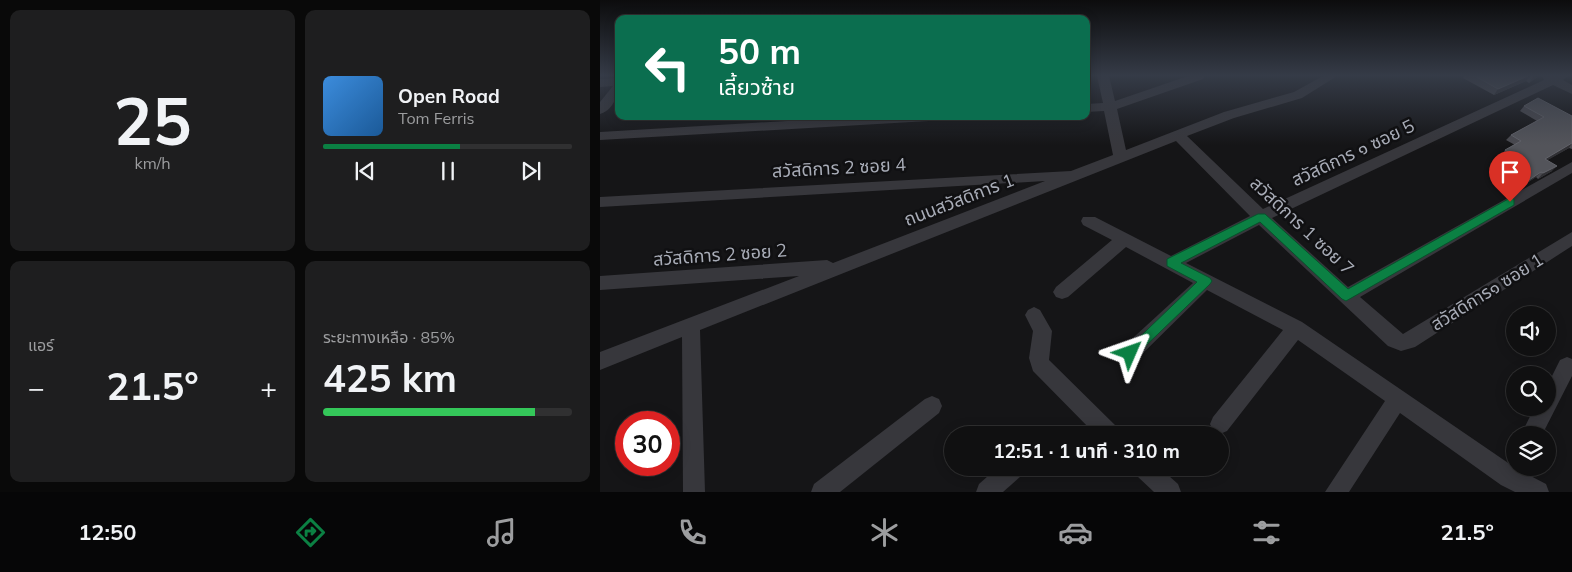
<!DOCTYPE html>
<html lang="th">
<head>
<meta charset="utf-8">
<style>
  body { margin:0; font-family:Mulish,"Noto Sans Thai",sans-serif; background:#1e1e1f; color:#f1f3f6; height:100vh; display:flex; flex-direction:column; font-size:19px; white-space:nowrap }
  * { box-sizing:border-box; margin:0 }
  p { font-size:16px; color:#9c9d9f }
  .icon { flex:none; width:28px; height:28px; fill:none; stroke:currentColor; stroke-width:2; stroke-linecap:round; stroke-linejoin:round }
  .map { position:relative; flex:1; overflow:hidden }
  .sheet { display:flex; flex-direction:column; gap:10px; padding:10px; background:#090909; width:600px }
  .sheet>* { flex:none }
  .top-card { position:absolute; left:15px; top:15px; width:475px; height:105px; border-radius:10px; box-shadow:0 2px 12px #0003,0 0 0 1px #303031; background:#0b6e4f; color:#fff; overflow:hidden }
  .controls { position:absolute; left:906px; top:306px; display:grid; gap:10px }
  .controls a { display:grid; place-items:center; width:50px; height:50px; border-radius:50%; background:#101011; box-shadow:0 2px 12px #0003,0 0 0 1px #303031; font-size:25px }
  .speed { position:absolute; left:15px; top:411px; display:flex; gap:10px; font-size:25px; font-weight:700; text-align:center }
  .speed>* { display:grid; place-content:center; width:65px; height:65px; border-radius:50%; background:#101011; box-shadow:0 2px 12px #0003,0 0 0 1px #303031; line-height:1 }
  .speed .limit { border:8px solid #d22; background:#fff; color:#111 }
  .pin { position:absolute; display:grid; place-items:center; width:42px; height:42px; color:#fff; margin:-51px -21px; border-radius:50% 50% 50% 0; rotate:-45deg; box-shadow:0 0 5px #0007 }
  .pin .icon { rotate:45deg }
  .me { position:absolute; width:55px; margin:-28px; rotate:47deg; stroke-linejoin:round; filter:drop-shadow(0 0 4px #0008) }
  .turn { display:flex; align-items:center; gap:18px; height:105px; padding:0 20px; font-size:22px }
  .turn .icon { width:65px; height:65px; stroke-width:2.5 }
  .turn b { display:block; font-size:35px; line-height:42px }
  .big { font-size:38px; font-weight:700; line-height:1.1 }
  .sheet .tile { flex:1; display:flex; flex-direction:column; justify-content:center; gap:8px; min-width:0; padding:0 18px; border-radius:10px; background:#1e1e1f }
  .sheet .dial { align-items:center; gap:0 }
  .dial b { font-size:65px; line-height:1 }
  .song { display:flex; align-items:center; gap:15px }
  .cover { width:60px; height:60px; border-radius:8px; background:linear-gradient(135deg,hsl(210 70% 55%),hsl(210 70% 35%)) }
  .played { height:5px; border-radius:2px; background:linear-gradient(90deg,#0b8043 55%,#303031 55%) }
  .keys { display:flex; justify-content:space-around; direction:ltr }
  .heat { display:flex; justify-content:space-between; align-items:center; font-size:28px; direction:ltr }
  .charge { height:8px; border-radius:4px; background:linear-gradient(90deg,#34c759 85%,#303031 0) }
  .sheet .tiles { flex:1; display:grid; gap:10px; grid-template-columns:repeat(2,1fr) }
  .trip { position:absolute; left:344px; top:426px; width:285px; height:50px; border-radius:25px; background:#101011; box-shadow:0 2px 12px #0003,0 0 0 1px #303031; font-weight:700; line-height:50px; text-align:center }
  .tab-bar { display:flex; height:80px; justify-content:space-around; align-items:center; background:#060607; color:#9c9d9f }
  .tab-bar .icon { width:35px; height:35px }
  .tab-bar .active { color:#0b8043 }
  .tab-bar b { font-size:22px; color:#f1f3f6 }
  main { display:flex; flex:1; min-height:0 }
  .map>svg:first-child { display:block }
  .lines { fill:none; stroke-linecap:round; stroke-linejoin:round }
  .minor { fill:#37373c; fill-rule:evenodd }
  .wall { fill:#49494f }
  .shaded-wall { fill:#303034 }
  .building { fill:#53545a; stroke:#616269 }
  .route { fill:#0b8043; stroke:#07532c }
  .labels { text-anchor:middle; stroke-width:5; stroke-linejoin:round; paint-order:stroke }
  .street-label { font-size:18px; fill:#a8acb7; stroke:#101012 }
</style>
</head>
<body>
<main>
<section class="sheet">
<div class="tiles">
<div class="tile dial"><b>25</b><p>km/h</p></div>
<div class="tile">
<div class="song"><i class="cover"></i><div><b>Open Road</b><p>Tom Ferris</p></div></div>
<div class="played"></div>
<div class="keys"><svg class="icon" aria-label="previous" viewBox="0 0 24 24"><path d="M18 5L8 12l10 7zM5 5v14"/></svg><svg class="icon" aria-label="pause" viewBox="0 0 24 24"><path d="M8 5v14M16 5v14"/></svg><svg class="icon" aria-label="next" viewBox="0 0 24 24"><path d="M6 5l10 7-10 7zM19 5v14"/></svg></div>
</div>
<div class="tile"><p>แอร์</p>
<div class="heat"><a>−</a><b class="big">21.5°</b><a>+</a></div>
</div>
<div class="tile"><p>ระยะทางเหลือ · 85%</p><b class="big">425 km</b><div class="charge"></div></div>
</div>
</section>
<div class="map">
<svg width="972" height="492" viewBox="0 0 972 492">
  <rect width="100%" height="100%" fill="#151517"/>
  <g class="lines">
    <g class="minor">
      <path d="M497,76H509L515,101L588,76H605L603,79L517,109L526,150L624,112L694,92L723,76H737L702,98L634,118L587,136L663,209L944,80L942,76H968L963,80L972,85V94L953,85L672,218L748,287L972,162V173L760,297L803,334L972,232V246L815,347L801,351L788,346L659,225L586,263L702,322L917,469L946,484L949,492H915L901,485L800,413L749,492H725L785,401L698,340L627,431L620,434L613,431L610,424L613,417L683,330L607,290L537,359L530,362L523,359L521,353L523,347L593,283L526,247L468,297L462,299L456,297L453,292L456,287L512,240L483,225L481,221L483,217H495L571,256L650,216L576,141L100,330L105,492H83L82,337L0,370V352L199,276L0,290V276L227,260L233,263L445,181L0,207V197L471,171L513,155L504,111L486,112V104L503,103Z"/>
      <path d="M19,78C19,91 15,110 0,114V102L13,86L0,87V79Z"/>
      <path d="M270,116H352L346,120L0,140V132Z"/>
      <path d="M434,307L440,310L452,331L449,360L518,428L521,435H496L433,371L429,358L433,331L425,315L428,310Z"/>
      <path d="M967,357L972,359V376L942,435H921L934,408H948V384L960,360Z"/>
      <path d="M332,396L339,399L342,406L339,413L240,492H211L214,484L325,399Z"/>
      <path d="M397,468H424L421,476L403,492H376L379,484Z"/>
      <path d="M534,468H560L578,484L581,492H554L537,476Z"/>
    </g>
  </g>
  <g class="wall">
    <path d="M864,76H939L929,83L926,81L894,95L863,78Z"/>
    <path d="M924,106L972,116V149L969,148L947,160L952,171L938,179L936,177L921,187L896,171L900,166L909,161L901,156L905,150L915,145L906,140L911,135L937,121L920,111Z"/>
  </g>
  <g class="shaded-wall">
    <path d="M928,76H930L926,81L894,95L898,89Z"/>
    <path d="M934,76H939L929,83Z"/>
    <path d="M972,143L969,148L941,164L945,159Z"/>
    <path d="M957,166L952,171L938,179L943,173Z"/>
    <path d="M941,172L936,177L921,187L926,182Z"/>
  </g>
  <g class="building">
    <path d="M875,76H928L898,89Z"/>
    <path d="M938,98L972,116V143L945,159L957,166L943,173L941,172L926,182L900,166L915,156L905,150L921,141L911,135L944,117L924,106Z"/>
  </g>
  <linearGradient id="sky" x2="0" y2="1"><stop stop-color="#0c0c0d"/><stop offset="0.52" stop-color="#353b47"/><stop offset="1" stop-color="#353b47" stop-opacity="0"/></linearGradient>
  <rect width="972" height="145" fill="url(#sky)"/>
  <path class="route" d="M910,198L914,199V205L746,301L742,299L660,222L581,263L610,278L612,281L610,284L534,357H525L523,353L597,282L567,266V259L658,214H665L748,289Z"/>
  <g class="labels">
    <g class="street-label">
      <text transform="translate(753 153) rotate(-25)" y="6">สวัสดิการ ๑ ซอย 5</text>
      <text transform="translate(239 168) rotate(-3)" y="6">สวัสดิการ 2 ซอย 4</text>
      <text transform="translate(359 200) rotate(-21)" y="6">ถนนสวัสดิการ 1</text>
      <text transform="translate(702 226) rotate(43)" y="6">สวัสดิการ 1 ซอย 7</text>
      <text transform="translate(120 255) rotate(-4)" y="6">สวัสดิการ 2 ซอย 2</text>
      <text transform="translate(887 292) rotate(-32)" y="6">สวัสดิการ๑ ซอย 1</text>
    </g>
  </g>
</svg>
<div class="controls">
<a><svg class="icon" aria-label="sound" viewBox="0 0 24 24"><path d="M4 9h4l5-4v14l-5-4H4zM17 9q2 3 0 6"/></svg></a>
<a><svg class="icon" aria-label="search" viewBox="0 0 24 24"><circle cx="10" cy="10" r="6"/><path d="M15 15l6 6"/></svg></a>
<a><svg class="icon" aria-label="layers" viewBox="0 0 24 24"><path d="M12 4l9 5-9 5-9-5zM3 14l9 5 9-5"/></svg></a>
</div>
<div class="speed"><div class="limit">30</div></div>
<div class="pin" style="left:910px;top:202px;background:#d93025"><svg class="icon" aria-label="arrive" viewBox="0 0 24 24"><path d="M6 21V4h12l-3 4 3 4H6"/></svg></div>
<svg class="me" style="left:530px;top:353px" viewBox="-20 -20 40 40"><path d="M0-17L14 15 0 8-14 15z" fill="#0b8043" stroke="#fff" stroke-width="4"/></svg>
<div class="trip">12:51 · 1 นาที · 310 m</div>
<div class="top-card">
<div class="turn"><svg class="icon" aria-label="left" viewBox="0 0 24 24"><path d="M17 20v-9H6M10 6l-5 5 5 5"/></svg><div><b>50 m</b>เลี้ยวซ้าย</div></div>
</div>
</div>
</main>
<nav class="tab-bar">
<b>12:50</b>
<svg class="icon active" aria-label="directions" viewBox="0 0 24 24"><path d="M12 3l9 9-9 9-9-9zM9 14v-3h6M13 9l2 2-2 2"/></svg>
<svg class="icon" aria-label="music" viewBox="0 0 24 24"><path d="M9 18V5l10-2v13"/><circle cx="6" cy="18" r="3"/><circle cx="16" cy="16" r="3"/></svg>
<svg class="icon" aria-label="phone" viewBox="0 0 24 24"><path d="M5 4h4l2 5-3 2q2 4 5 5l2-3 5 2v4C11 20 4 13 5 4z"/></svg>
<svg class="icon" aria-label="climate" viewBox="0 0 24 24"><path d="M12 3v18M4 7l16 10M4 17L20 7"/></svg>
<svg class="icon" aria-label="car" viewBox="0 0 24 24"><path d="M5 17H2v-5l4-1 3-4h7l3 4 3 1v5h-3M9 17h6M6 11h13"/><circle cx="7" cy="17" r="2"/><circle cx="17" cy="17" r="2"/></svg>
<svg class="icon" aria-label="filters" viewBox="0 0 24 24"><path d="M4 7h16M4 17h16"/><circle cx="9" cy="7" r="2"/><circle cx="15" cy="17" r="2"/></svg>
<b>21.5°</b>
</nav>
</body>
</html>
